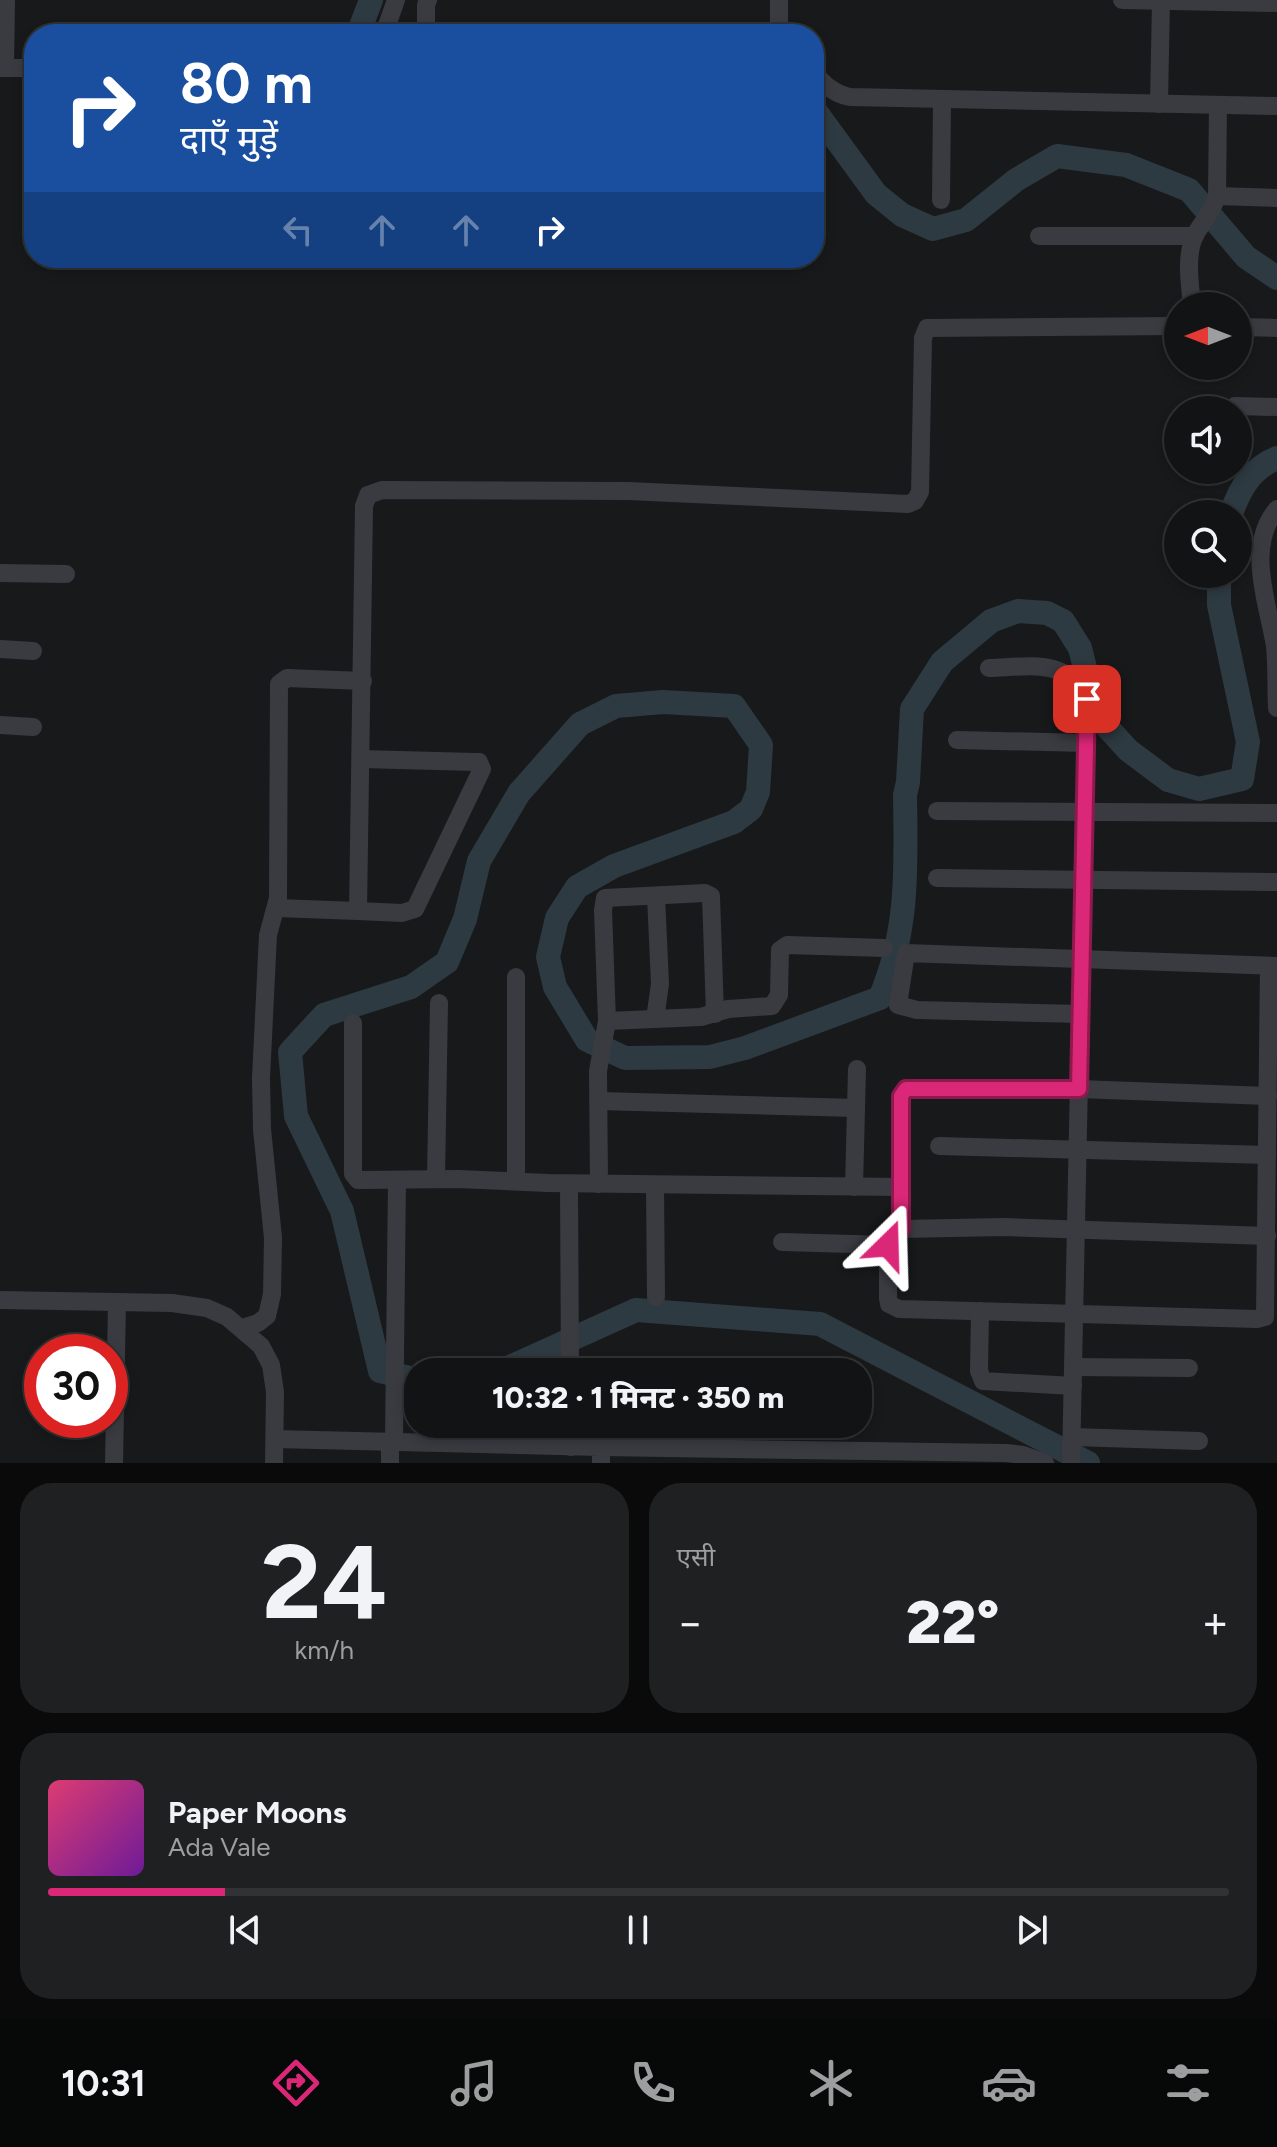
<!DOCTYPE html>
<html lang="hi">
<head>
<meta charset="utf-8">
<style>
  body { margin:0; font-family:Figtree,"Noto Sans Devanagari",sans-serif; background:#1f2022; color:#f1f3f6; height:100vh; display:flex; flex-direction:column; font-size:30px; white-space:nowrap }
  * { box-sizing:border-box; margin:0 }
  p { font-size:26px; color:#9c9ea0 }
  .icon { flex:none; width:44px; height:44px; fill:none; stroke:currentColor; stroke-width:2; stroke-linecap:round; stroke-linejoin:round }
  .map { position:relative; height:1463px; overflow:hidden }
  .panel { display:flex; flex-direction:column; gap:20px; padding:20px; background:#0a0a0b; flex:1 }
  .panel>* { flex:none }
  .guide { position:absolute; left:24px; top:24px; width:800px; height:244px; border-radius:32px; box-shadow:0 4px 12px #0003,0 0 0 2px #313234; background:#1a4fa0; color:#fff; overflow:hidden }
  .needle { width:52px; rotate:270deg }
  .controls { position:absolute; left:1164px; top:292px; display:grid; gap:16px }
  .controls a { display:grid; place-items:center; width:88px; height:88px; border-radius:50%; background:#121314; box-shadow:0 4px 12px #0003,0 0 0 2px #313234; font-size:40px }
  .speed { position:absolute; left:24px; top:1334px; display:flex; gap:16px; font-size:40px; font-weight:700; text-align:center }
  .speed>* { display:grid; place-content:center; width:104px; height:104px; border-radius:50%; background:#121314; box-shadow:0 4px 12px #0003,0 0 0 2px #313234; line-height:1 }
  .speed .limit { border:12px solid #d22; background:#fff; color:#111 }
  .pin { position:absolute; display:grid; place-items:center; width:68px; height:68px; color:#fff; margin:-34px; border-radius:16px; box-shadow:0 4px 12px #0006 }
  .me { position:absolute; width:88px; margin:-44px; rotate:22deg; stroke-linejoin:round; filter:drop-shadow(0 0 6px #0008) }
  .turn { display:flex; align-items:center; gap:28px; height:168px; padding:0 24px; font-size:36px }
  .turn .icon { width:104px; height:104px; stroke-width:2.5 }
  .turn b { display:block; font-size:56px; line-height:68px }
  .lanes { display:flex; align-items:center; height:76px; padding:0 24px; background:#0003; justify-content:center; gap:40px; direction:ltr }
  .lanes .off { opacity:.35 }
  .big { font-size:60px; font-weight:800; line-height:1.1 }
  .panel .tile { flex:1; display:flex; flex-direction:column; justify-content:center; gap:12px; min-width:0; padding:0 28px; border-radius:32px; background:#1f2022 }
  .panel .dial { align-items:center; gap:0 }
  .dial b { font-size:104px; line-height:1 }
  .song { display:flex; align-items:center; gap:24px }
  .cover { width:96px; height:96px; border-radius:12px; background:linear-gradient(135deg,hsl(340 70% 55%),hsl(280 70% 35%)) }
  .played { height:8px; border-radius:4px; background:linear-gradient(90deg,#db2777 15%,#313234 15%) }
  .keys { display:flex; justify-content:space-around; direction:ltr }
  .heat { display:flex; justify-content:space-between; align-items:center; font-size:44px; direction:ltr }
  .panel .tiles { flex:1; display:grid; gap:20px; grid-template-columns:1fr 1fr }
  .tile:last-child { grid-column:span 2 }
  .trip { position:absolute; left:404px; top:1358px; width:468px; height:80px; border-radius:32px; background:#121314; box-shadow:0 4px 12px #0003,0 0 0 2px #313234; font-weight:800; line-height:80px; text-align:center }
  .dock { display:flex; height:128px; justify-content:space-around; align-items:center; background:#070808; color:#9c9ea0 }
  .dock .icon { width:56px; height:56px }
  .dock .selected { color:#db2777 }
  .dock b { font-size:36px; color:#f1f3f6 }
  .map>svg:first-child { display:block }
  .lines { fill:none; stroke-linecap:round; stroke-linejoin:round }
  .river { stroke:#2d3a41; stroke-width:24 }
  .minor { stroke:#393b41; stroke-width:18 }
  .route-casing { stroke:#8e194d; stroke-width:20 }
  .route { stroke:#db2777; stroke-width:14 }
</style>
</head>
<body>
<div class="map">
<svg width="1277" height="1463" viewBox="0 0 1277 1463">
  <rect width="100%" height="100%" fill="#18191b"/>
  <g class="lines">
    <g class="river">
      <path d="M358,34L371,0"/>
      <path d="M814,109L876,194L902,215L933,229L966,220L1016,180L1057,156L1126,165L1189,190L1246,257L1277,278"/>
      <path d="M1231,514C1240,488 1251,469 1277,458"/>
      <path d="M499,1372L636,1310L820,1324L1088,1463"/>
      <path d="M418,1380L380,1371L342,1211L296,1116L290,1052L324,1015L411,987L447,962L465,919L479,861L519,793L580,724L616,706L663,702L734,706L761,745L758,792L751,809L734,822L614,866L577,887L557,918L548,957L555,987L587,1040L625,1058L710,1057L745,1048L880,998C909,930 906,867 905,795L908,782L912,709L942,662L991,621L1018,611L1047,613L1063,621L1080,648L1097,716L1128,750L1168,780L1199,789L1242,779L1248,742L1219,605V574"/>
    </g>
    <g class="minor">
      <path d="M1122,0L1277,3"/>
      <path d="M384,34L396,0"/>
      <path d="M426,34V5L428,0"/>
      <path d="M779,34V0"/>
      <path d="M0,68H34"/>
      <path d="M5,68L6,0"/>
      <path d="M814,73C825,85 834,94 850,97L1277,106"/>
      <path d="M1159,104L1161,0"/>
      <path d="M1217,196L1277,198"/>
      <path d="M941,200L942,101"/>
      <path d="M1039,236H1195"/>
      <path d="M1192,306C1190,284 1185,256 1195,235C1203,221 1213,211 1217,196L1218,105"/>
      <path d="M1238,327L1277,328"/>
      <path d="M1235,406L1277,407"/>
      <path d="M1277,509C1245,547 1268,603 1275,646C1277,667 1276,688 1277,708"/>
      <path d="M0,573L66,574"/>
      <path d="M0,649L33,651"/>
      <path d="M989,668C1028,667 1068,657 1087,699L1071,1463"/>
      <path d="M0,725L33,727"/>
      <path d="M957,740L1087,743"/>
      <path d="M937,811L1277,813"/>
      <path d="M937,878L1277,882"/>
      <path d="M277,908L358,911L364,506L368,495L382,490L628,491L908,504L915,501L920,492L923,338L927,328L1178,326"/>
      <path d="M358,911L402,913L415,909L482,769L479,762H475L361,759"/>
      <path d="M516,977V1181"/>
      <path d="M1081,1014L917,1010L898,1005L906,953L1277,966"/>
      <path d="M655,1019L660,984L656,896"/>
      <path d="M607,1021L701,1017L728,1009L772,1006L779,995L780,950L787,945L884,948"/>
      <path d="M353,1023V1174L358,1180L459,1179L548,1183L902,1187"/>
      <path d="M599,1101L856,1108"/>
      <path d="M939,1146L1267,1155"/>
      <path d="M436,1179L439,1003"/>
      <path d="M569,1184L570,1372"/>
      <path d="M599,1184L598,1071L607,1021L603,910L605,898L705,893L711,896L715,1014"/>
      <path d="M655,1185L656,1297"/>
      <path d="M854,1187L857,1069"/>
      <path d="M901,1229V1096L906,1089H1079L1268,1096"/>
      <path d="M782,1242L888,1245L892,1236L901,1229L1004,1227L1267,1236"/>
      <path d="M888,1245V1298L889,1304L899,1309L1257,1319L1265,1317L1269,966"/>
      <path d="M0,1300L172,1303L207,1308L227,1317L261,1346L271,1365L275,1392L274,1463"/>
      <path d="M980,1311L979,1371L983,1381L1073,1386"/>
      <path d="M242,1328L258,1323L267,1316L272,1294L273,1238L262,1129L261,1078L268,935L278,898L279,684L287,678L363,681"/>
      <path d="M1073,1367L1189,1368"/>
      <path d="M570,1368L789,1370"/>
      <path d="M570,1424L571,1447"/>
      <path d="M1072,1437L1199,1441"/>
      <path d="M275,1439L601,1447V1463"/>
      <path d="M390,1442V1463"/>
      <path d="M394,1442L397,1180"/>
      <path d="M601,1447L1006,1453L1023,1455L1045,1463"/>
      <path d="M114,1463L117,1303"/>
    </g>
  </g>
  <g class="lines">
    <defs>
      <path id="route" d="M888,1245L892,1236L901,1229V1096L906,1089H1079L1087,699"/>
    </defs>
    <use href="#route" class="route-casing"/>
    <use href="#route" class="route"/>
  </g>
</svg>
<div class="controls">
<a><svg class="needle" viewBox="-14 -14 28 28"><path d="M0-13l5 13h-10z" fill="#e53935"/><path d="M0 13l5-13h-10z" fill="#9c9ea0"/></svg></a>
<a><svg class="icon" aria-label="sound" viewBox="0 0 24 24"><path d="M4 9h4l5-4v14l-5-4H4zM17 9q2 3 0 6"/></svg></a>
<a><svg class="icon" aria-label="search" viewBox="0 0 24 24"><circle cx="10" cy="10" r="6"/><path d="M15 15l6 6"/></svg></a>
</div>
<div class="speed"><div class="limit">30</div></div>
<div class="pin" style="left:1087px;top:699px;background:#d93025"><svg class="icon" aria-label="arrive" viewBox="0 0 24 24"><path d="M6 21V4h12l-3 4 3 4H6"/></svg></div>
<svg class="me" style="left:888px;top:1245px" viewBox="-20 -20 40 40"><path d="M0-17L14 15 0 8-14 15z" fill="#db2777" stroke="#fff" stroke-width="4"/></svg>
<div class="trip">10:32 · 1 मिनट · 350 m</div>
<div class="guide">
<div class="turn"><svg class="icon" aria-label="right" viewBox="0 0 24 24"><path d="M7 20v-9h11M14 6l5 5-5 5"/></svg><div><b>80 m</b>दाएँ मुड़ें</div></div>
<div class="lanes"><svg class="icon off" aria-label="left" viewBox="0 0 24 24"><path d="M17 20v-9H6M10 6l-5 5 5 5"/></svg><svg class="icon off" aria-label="ahead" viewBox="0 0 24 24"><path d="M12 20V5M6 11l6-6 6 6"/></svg><svg class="icon off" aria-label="ahead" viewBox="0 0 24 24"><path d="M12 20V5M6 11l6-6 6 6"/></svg><svg class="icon" aria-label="right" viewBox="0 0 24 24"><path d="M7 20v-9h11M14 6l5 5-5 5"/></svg></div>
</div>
</div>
<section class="panel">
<div class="tiles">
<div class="tile dial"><b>24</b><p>km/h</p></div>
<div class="tile"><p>एसी</p>
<div class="heat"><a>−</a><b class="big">22°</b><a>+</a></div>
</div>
<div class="tile">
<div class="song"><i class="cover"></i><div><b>Paper Moons</b><p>Ada Vale</p></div></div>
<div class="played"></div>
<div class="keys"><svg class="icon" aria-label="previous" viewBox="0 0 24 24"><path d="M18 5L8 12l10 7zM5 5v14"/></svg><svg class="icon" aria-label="pause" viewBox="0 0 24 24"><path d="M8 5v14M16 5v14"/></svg><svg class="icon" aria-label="next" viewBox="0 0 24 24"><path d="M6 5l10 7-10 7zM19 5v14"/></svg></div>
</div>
</div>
</section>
<nav class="dock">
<b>10:31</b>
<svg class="icon selected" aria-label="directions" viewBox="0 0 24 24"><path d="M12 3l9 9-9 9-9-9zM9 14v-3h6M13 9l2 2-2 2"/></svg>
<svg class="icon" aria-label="music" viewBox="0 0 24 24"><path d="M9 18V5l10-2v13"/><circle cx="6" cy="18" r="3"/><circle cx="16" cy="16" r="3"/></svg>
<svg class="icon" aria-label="phone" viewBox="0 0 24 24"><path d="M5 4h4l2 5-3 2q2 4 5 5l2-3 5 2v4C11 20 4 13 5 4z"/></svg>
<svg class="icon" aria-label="climate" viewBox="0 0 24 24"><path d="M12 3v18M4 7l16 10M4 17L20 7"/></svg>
<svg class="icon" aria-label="car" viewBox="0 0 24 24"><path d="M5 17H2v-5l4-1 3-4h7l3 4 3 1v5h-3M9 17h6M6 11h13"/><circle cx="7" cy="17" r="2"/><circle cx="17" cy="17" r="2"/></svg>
<svg class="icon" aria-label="filters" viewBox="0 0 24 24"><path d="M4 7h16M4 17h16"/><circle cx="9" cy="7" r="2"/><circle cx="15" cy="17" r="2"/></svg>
</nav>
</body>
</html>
